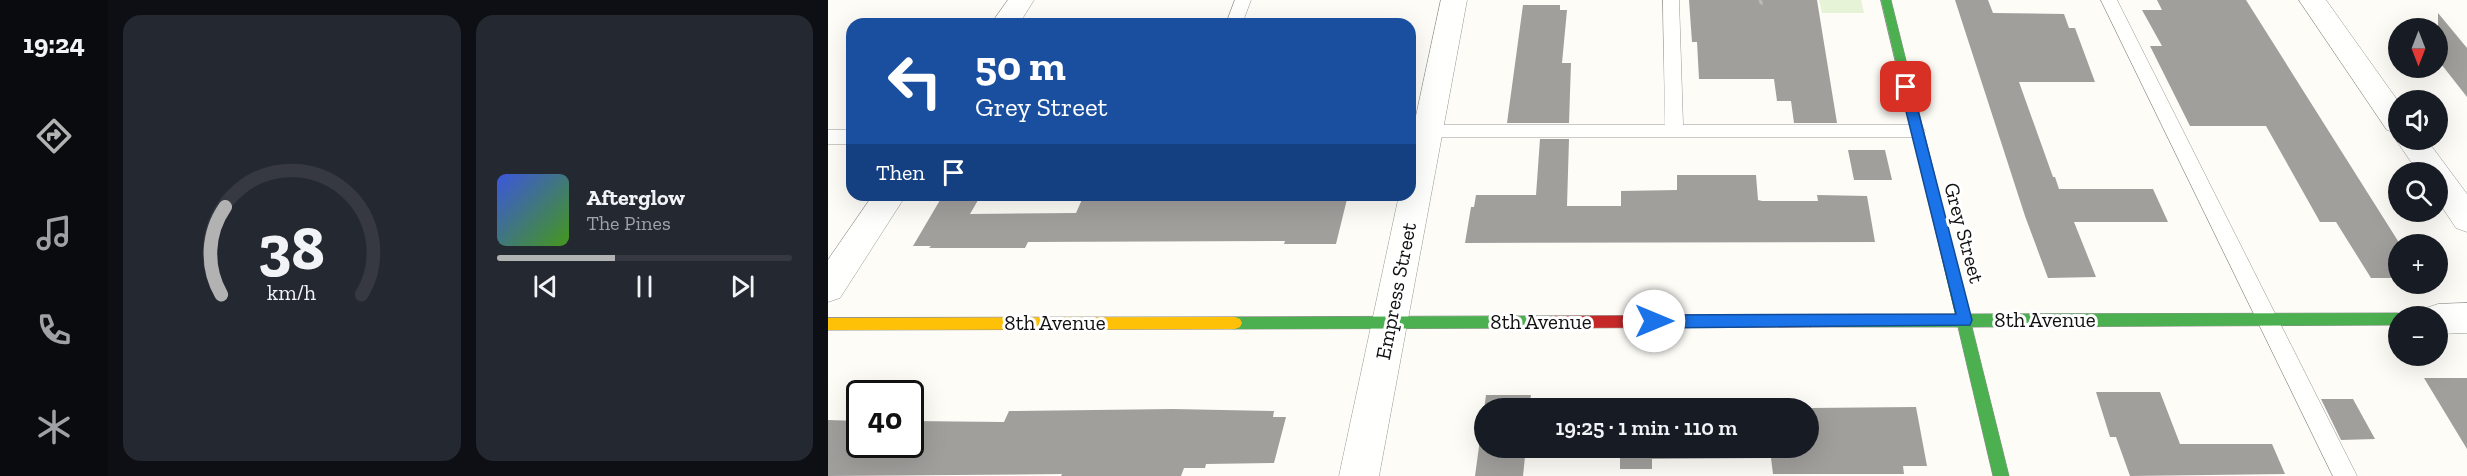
<!DOCTYPE html>
<html lang="en">
<head>
<meta charset="utf-8">
<style>
  body { margin:0; font-family:"Zilla Slab",serif; background:#242831; color:#f1f3f6; height:100vh; display:flex; flex-direction:column; font-size:22px; white-space:nowrap }
  * { box-sizing:border-box; margin:0 }
  p { font-size:20px; color:#9ea1a6 }
  .icon { flex:none; width:33px; height:33px; fill:none; stroke:currentColor; stroke-width:2; stroke-linecap:round; stroke-linejoin:round }
  .map { position:relative; flex:1; overflow:hidden }
  .drawer { display:flex; flex-direction:column; gap:15px; padding:15px; background:#0d0f14; width:720px }
  .drawer>* { flex:none }
  .hud { position:absolute; left:18px; top:18px; width:570px; height:183px; border-radius:18px; box-shadow:0 6px 24px #0002; background:#1a4fa0; color:#fff; overflow:hidden }
  .needle { width:39px; rotate:180deg }
  .tools { position:absolute; left:1560px; top:18px; display:grid; gap:12px }
  .tools a { display:grid; place-items:center; width:60px; height:60px; border-radius:50%; background:#171b24; box-shadow:0 6px 24px #0002; font-size:30px }
  .speed { position:absolute; left:18px; top:380px; display:flex; gap:12px; font-size:30px; font-weight:700; text-align:center }
  .speed>* { display:grid; place-content:center; width:78px; height:78px; border-radius:50%; background:#171b24; box-shadow:0 6px 24px #0002; line-height:1 }
  .speed .limit { border:3px solid #111; border-radius:9px; background:#fff; color:#111 }
  .pin { position:absolute; display:grid; place-items:center; width:51px; height:51px; color:#fff; margin:-26px; border-radius:12px; box-shadow:0 3px 9px #0006 }
  .me { position:absolute; width:66px; margin:-33px; rotate:90deg; stroke-linejoin:round; filter:drop-shadow(0 0 4px #0008) }
  .turn { display:flex; align-items:center; gap:21px; height:126px; padding:0 30px; font-size:27px }
  .turn .icon { width:78px; height:78px; stroke-width:2.5 }
  .turn b { display:block; font-size:42px; line-height:51px }
  .then { display:flex; align-items:center; height:57px; padding:0 30px; background:#0003; gap:12px; font-size:22px }
  .drawer .card { flex:1; display:flex; flex-direction:column; justify-content:center; gap:9px; min-width:0; padding:0 21px; border-radius:18px; background:#242831 }
  .drawer .dial { align-items:center; gap:0 }
  .dial svg { height:156px; overflow:visible; fill:none; stroke:#363941; stroke-width:7; stroke-linecap:round; text-anchor:middle }
  .dial text { fill:#f1f3f6; stroke:none }
  .song { display:flex; align-items:center; gap:18px }
  .cover { width:72px; height:72px; border-radius:9px; background:linear-gradient(135deg,hsl(230 70% 55%),hsl(100 70% 35%)) }
  .played { height:6px; border-radius:3px; background:linear-gradient(90deg,#b2b2b3 40%,#363941 40%) }
  .keys { display:flex; justify-content:space-around; direction:ltr }
  .drawer .tiles { flex:1; display:grid; gap:15px; grid-template-columns:repeat(2,1fr) }
  .trip { position:absolute; left:646px; top:398px; width:345px; height:60px; border-radius:30px; background:#171b24; box-shadow:0 6px 24px #0002; font-weight:600; line-height:60px; text-align:center }
  main { display:flex; flex:1; min-height:0 }
  .dock { display:flex; flex-direction:column; width:108px; justify-content:space-around; align-items:center; background:#090b0e; color:#9ea1a6 }
  .dock .icon { width:42px; height:42px }
  .dock .selected { color:#b2b2b3 }
  .dock b { font-size:27px; color:#f1f3f6 }
  .map>svg:first-child { display:block }
  .green { fill:#e7f3d7 }
  .building { fill:#a19f9c }
  .lines { fill:none; stroke-linecap:round; stroke-linejoin:round }
  .lane-casing { stroke:#979795; stroke-width:1 }
  .street-casing { stroke:#979795; stroke-width:1 }
  .fast-casing { stroke:#8e8d8b; stroke-width:1 }
  .slow-casing { stroke:#8e8d8b; stroke-width:1 }
  .jam-casing { stroke:#8e8d8b; stroke-width:1 }
  .path { stroke:#b9b9b8; stroke-width:3; stroke-dasharray:5 3; stroke-linecap:butt }
  .lane { fill:#fffffe; fill-rule:evenodd }
  .street { fill:#fffffe; fill-rule:evenodd }
  .fast { fill:#4caf50; fill-rule:evenodd }
  .slow { fill:#ffc107; fill-rule:evenodd }
  .jam { fill:#c62828; fill-rule:evenodd }
  .route { fill:#1a73e8; stroke:#114b97; stroke-width:1.5 }
  .labels { text-anchor:middle; stroke-width:6; stroke-linejoin:round; paint-order:stroke }
  .street-label { font-size:21px; fill:#111; stroke:#fff }
</style>
</head>
<body>
<main>
<nav class="dock">
<b>19:24</b>
<svg class="icon selected" aria-label="directions" viewBox="0 0 24 24"><path d="M12 3l9 9-9 9-9-9zM9 14v-3h6M13 9l2 2-2 2"/></svg>
<svg class="icon" aria-label="music" viewBox="0 0 24 24"><path d="M9 18V5l10-2v13"/><circle cx="6" cy="18" r="3"/><circle cx="16" cy="16" r="3"/></svg>
<svg class="icon" aria-label="phone" viewBox="0 0 24 24"><path d="M5 4h4l2 5-3 2q2 4 5 5l2-3 5 2v4C11 20 4 13 5 4z"/></svg>
<svg class="icon" aria-label="climate" viewBox="0 0 24 24"><path d="M12 3v18M4 7l16 10M4 17L20 7"/></svg>
</nav>
<section class="drawer">
<div class="tiles">
<div class="card dial"><svg viewBox="0 0 100 80">
<path d="M14 69A42 42 0 1 1 86 69"/>
<path d="M14 69A42 42 0 0 1 16 24" stroke="#b2b2b3"/>
<text x="50" y="56" font-size="32" font-weight="700">38</text>
<text x="50" y="72" font-size="11">km/h</text>
</svg></div>
<div class="card">
<div class="song"><i class="cover"></i><div><b>Afterglow</b><p>The Pines</p></div></div>
<div class="played"></div>
<div class="keys"><svg class="icon" aria-label="previous" viewBox="0 0 24 24"><path d="M18 5L8 12l10 7zM5 5v14"/></svg><svg class="icon" aria-label="pause" viewBox="0 0 24 24"><path d="M8 5v14M16 5v14"/></svg><svg class="icon" aria-label="next" viewBox="0 0 24 24"><path d="M6 5l10 7-10 7zM19 5v14"/></svg></div>
</div>
</div>
</section>
<div class="map">
<svg width="1639" height="476" viewBox="0 0 1639 476">
  <rect width="100%" height="100%" fill="#fdfcf7"/>
  <path class="green" d="M991,0H1033L1036,13H994Z"/>
  <g class="building">
    <path d="M861,0H989L1009,123H966L963,101H949L946,79H871L869,42H864Z"/>
    <path d="M1127,0H1160L1165,13L1236,14L1241,28H1247L1267,82H1191L1225,177H1227L1231,189H1325L1340,222H1246L1268,277L1220,278L1197,216Z"/>
    <path d="M1329,0H1418L1570,241V278H1543L1508,222H1492L1438,126H1362L1322,46H1334L1314,10H1334Z"/>
    <path d="M695,5H732V10H739L734,63H743L741,123H679Z"/>
    <path d="M1610,13L1639,48V97L1610,60Z"/>
    <path d="M712,139H741L739,206H793V191L849,190V175H928L930,200L934,201H990L989,195L1039,196L1047,242L637,243L643,207H646L648,195H708Z"/>
    <path d="M1020,150H1057L1064,180H1026Z"/>
    <path d="M115,195H153L142,214L248,213L256,195H304L303,198L406,195L404,199L443,200H469L471,195H520L508,244H456L457,241L200,242L197,248H101L103,246H85Z"/>
    <path d="M1596,378H1639V449Z"/>
    <path d="M1268,392H1332L1352,444H1444L1457,474L1302,476L1288,437H1282Z"/>
    <path d="M658,395H703L701,408H657V447H698L695,476H647Z"/>
    <path d="M1493,399H1525L1547,439L1513,440Z"/>
    <path d="M1088,407L1099,466H1075L1076,474H945L943,458L824,459V469H792V447H981V408Z"/>
    <path d="M345,409L446,411L445,417H458L446,463L378,464L377,468H356L353,476H233L234,474L0,476V420L32,421V444H82V421L176,422L181,411Z"/>
  </g>
  <g class="lines">
    <defs>
      <g id="lane">
        <path d="M407,0H423L414,24H398Z"/>
        <path d="M835,0H851L855,125H1088L1094,126L1097,131L1094,136L1088,137H582V125H837Z"/>
        <path d="M1273,0H1289L1529,476H1505Z"/>
        <rect x="0" y="130" width="24" height="14"/>
      </g>
      <g id="street">
        <path d="M180,0H206L191,24H163Z"/>
        <path d="M613,0H639L551,476H511L571,195H582V144Z"/>
        <path d="M1471,0H1498L1570,101V133L1559,130Z"/>
        <path d="M1570,135V140H1599L1639,194V232L1628,228L1610,201V172H1590L1568,140Z"/>
        <path d="M45,195H78L12,298L0,302V260Z"/>
        <path d="M1639,303V333L1610,334V316H1594L1598,308L1610,304Z"/>
      </g>
      <g id="fast">
        <path d="M1053,0H1063L1141,314L1570,313L1576,316H1570V325L1144,327L1181,476H1165L1130,327H982L977,325L975,321L977,317L982,315L1127,314Z"/>
        <path d="M727,316L732,318L734,322L732,326L727,328L407,329L402,327L400,323L402,319L407,317Z"/>
      </g>
      <path id="slow" d="M407,317L412,319L414,323L412,327L407,329L0,330V318Z"/>
      <path id="jam" d="M982,315L987,317L989,321L987,325L982,327L727,328L722,326L720,322L722,318L727,316Z"/>
    </defs>
    <use href="#lane" class="lane-casing"/>
    <use href="#street" class="street-casing"/>
    <use href="#fast" class="fast-casing"/>
    <use href="#slow" class="slow-casing"/>
    <use href="#jam" class="jam-casing"/>
    <path class="path" d="M932,0L933,3H937"/>
    <use href="#lane" class="lane"/>
    <use href="#street" class="street"/>
    <use href="#fast" class="fast"/>
    <use href="#slow" class="slow"/>
    <use href="#jam" class="jam"/>
  </g>
  <path class="route" d="M1078,83L1084,87L1144,320L1142,325L826,328L821,326L819,321L821,317L826,315L1128,314L1072,87Z"/>
  <g class="labels">
    <g class="street-label">
      <text transform="translate(1136 233) rotate(75)" y="7">Grey Street</text>
      <text transform="translate(568 291) rotate(-79)" y="7">Empress Street</text>
      <text x="1217" y="327">8th Avenue</text>
      <text x="713" y="329">8th Avenue</text>
      <text x="227" y="330">8th Avenue</text>
    </g>
  </g>
</svg>
<div class="tools">
<a><svg class="needle" viewBox="-14 -14 28 28"><path d="M0-13l5 13h-10z" fill="#e53935"/><path d="M0 13l5-13h-10z" fill="#9ea1a6"/></svg></a>
<a><svg class="icon" aria-label="sound" viewBox="0 0 24 24"><path d="M4 9h4l5-4v14l-5-4H4zM17 9q2 3 0 6"/></svg></a>
<a><svg class="icon" aria-label="search" viewBox="0 0 24 24"><circle cx="10" cy="10" r="6"/><path d="M15 15l6 6"/></svg></a>
<a>+</a>
<a>−</a>
</div>
<div class="speed"><div class="limit">40</div></div>
<div class="pin" style="left:1078px;top:87px;background:#d93025"><svg class="icon" aria-label="arrive" viewBox="0 0 24 24"><path d="M6 21V4h12l-3 4 3 4H6"/></svg></div>
<svg class="me" style="left:826px;top:321px" viewBox="-20 -20 40 40"><circle r="19" fill="#fff"/><path d="M0-13L10 11 0 6-10 11z" fill="#1a73e8"/></svg>
<div class="trip">19:25 · 1 min · 110 m</div>
<div class="hud">
<div class="turn"><svg class="icon" aria-label="left" viewBox="0 0 24 24"><path d="M17 20v-9H6M10 6l-5 5 5 5"/></svg><div><b>50 m</b>Grey Street</div></div>
<div class="then">Then<svg class="icon" aria-label="arrive" viewBox="0 0 24 24"><path d="M6 21V4h12l-3 4 3 4H6"/></svg></div>
</div>
</div>
</main>
</body>
</html>
